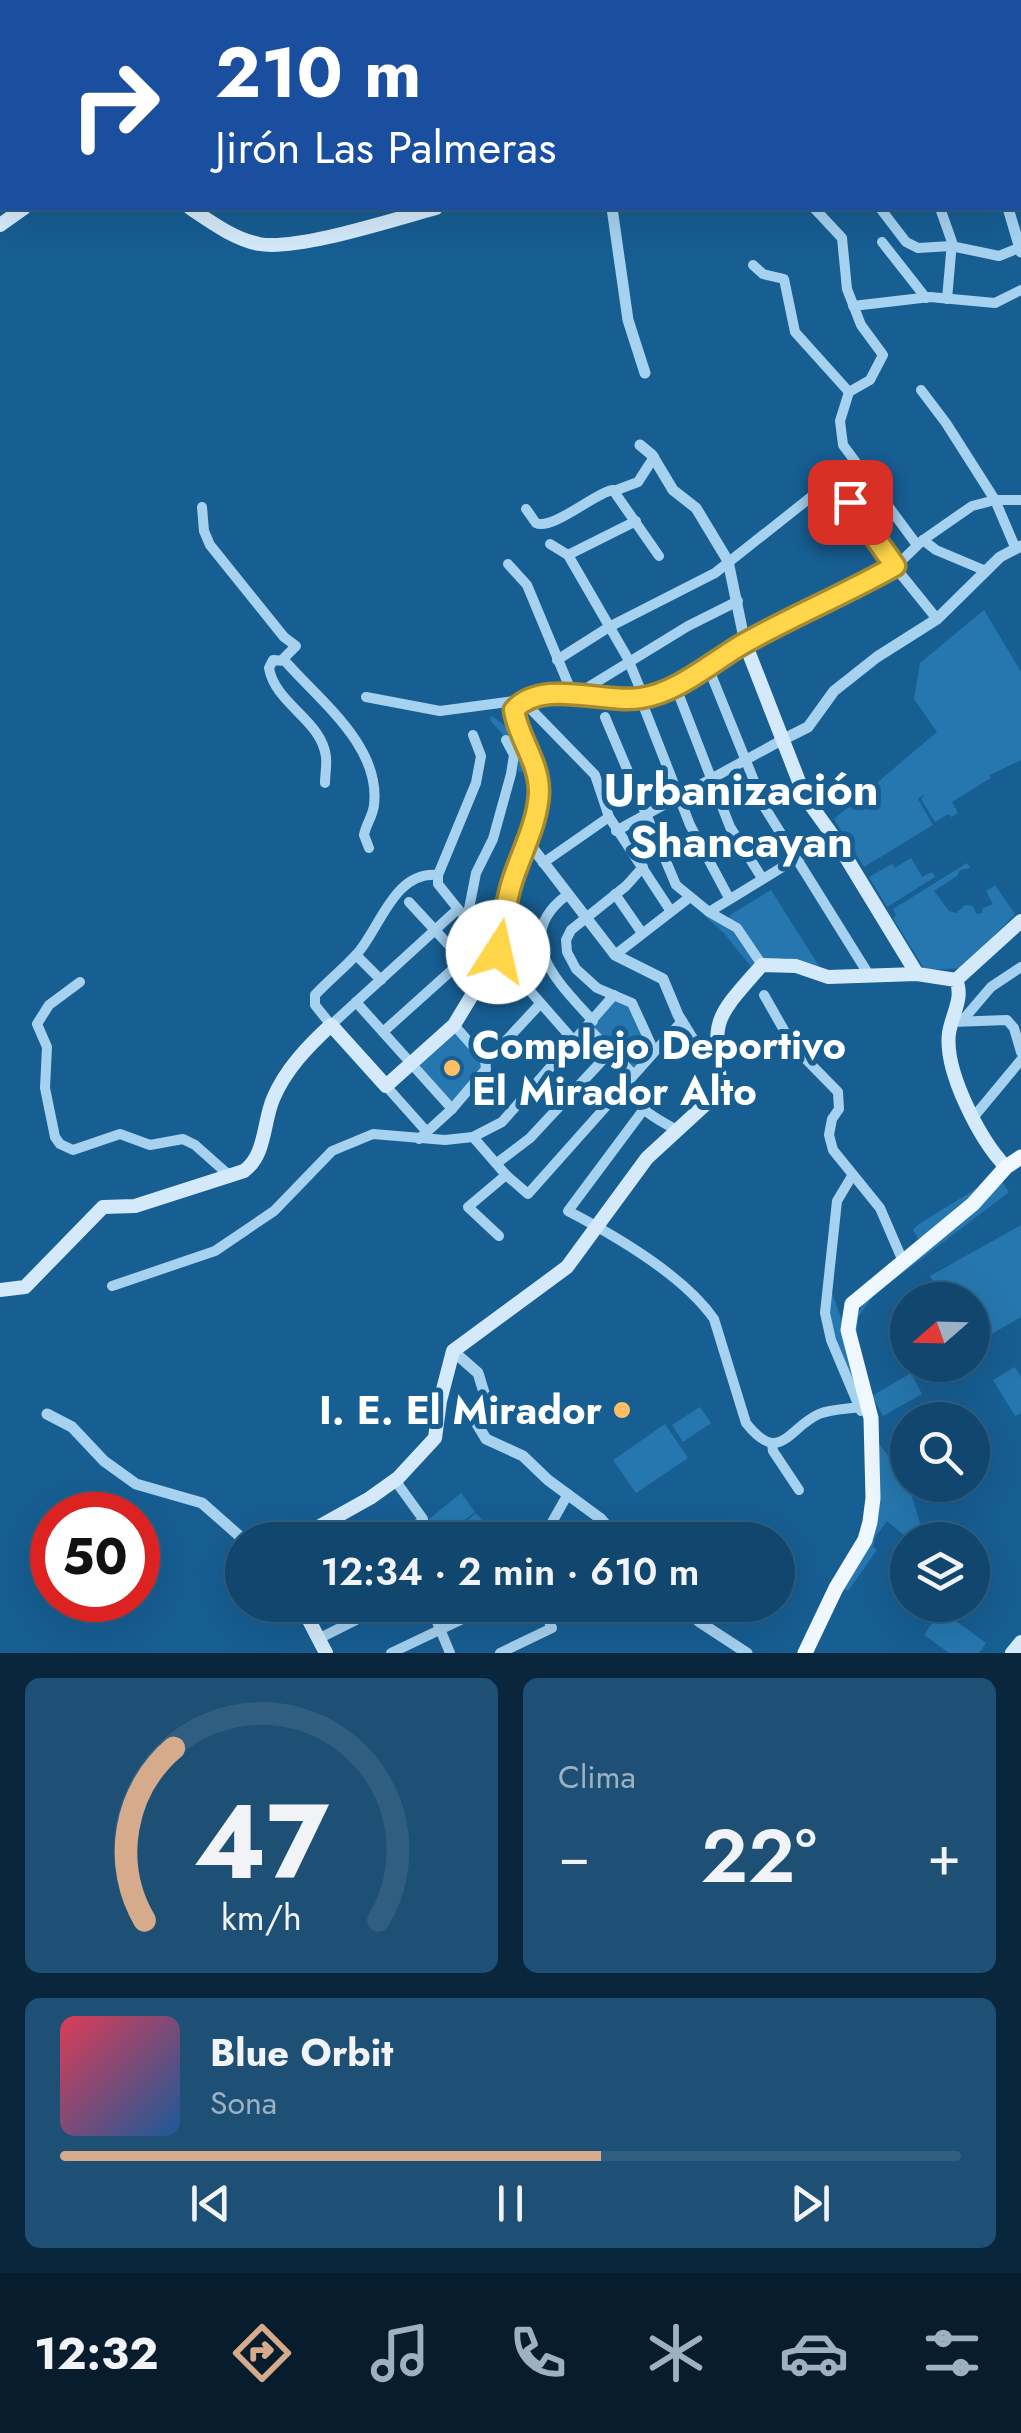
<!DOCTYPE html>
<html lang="es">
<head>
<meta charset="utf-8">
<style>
  body { margin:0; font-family:Jost,sans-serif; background:#1e5076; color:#f1f3f6; height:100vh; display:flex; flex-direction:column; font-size:38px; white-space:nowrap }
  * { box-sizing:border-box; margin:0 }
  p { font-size:32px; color:#9cb1c2 }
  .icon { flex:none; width:55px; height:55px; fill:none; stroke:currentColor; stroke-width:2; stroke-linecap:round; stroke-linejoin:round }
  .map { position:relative; height:1653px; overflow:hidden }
  .details { display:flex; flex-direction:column; gap:25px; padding:25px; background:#09263c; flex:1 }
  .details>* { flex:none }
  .guide { position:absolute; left:0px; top:0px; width:1022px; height:210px; box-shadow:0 10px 40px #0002,0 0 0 2px #305e81; background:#1a4fa0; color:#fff; overflow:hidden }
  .needle { width:65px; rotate:250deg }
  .tools { position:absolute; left:890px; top:1282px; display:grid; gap:20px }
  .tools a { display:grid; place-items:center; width:100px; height:100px; border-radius:50%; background:#11466e; box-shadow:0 10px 40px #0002,0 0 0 2px #305e81; font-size:50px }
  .speed { position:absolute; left:30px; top:1492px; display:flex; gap:20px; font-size:50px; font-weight:700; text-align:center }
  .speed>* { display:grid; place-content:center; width:130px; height:130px; border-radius:50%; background:#11466e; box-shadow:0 10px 40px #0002,0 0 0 2px #305e81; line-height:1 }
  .speed .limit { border:15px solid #d22; background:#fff; color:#111 }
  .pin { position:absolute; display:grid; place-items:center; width:85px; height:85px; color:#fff; margin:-42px; border-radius:20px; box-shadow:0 5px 15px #0006 }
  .me { position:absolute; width:110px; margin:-55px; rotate:10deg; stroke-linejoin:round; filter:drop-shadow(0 0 8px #0008) }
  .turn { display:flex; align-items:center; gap:35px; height:210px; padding:0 50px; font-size:45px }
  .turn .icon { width:130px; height:130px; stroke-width:2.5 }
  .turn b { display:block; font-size:70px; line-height:85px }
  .big { font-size:75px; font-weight:600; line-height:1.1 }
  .details .tile { flex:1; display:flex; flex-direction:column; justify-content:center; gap:15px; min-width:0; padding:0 35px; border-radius:15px; background:#1e5076 }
  .details .dial { align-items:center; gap:0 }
  .dial svg { height:260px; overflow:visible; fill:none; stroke:#305e81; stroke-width:7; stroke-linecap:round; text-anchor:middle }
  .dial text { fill:#f1f3f6; stroke:none }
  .song { display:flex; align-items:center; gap:30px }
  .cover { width:120px; height:120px; border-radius:15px; background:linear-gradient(135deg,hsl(350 70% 55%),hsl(210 70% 35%)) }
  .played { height:10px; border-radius:5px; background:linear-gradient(90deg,#d6ab8b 60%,#305e81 60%) }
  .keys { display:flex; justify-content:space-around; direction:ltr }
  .heat { display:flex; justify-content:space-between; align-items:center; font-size:55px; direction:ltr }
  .details .tiles { flex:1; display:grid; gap:25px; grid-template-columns:1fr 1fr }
  .tile:last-child { grid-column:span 2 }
  .trip { position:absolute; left:225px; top:1522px; width:570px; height:100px; border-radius:50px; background:#11466e; box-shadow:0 10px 40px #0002,0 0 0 2px #305e81; font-weight:600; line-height:100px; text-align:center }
  .tabs { display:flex; height:160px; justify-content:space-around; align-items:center; background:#071c2c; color:#9cb1c2 }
  .tabs .icon { width:70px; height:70px }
  .tabs .selected { color:#d6ab8b }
  .tabs b { font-size:45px; color:#f1f3f6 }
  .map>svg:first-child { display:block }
  .green { fill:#2677af }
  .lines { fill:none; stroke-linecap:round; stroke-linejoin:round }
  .minor { stroke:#a6d2f0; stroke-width:10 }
  .tertiary { stroke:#a6d2f0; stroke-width:11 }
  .secondary { stroke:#d4eafb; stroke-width:14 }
  .primary { stroke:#eff7ff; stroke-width:15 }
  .route-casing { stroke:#a68a30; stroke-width:25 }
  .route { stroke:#ffd54a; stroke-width:18 }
  .poi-dot { fill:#ffbe65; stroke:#175e93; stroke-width:4 }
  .labels { text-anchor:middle; stroke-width:10; stroke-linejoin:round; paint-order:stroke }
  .poi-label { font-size:40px; font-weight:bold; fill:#fff; stroke:#175e93; text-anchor:start }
  .quarter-label { font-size:45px; font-weight:bold; fill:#fff; stroke:#175e93 }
</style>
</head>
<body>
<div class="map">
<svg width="1021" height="1653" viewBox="0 0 1021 1653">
  <rect width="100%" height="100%" fill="#175e93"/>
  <g class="green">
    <path d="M984,610L1021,672V760L990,775L991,778L952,802L958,813L951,817L948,814L935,822L921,799L925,794L918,799L933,825L864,867L834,819L937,732L914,699L920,663Z"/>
    <path d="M491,716C516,730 527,755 532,783L524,778L525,773L518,771C519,757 517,745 508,735L505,737L490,720Z"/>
    <path d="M911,858L922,877L932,872L935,877L887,907L869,877L892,864L895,868Z"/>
    <path d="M967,863L970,868L960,870L957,876L934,891L949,911L956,913L965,905L973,906L976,914L982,913L983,908L993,904L986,891L995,885L1015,914L963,968L925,970L893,918L896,915L893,909Z"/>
    <path d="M771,890L819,966L786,958L765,961L729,920L730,915Z"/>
    <path d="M707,914L731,929L756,965L752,968L724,933L706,917Z"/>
    <path d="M616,998L628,1004L651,1049L631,1070L592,1028Z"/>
    <path d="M455,1032L483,1065L452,1104L418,1067Z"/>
    <path d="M992,1179L919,1240L913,1230L919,1224Z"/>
    <path d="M1002,1182L1009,1192L874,1295L858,1317L856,1345L854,1319L866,1300Z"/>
    <path d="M1021,1225V1317L973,1345L972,1300H944L930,1276Z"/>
    <path d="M832,1293L844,1326L866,1422C851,1384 820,1334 832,1293Z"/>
    <path d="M1015,1367L1021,1377V1413L1015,1416L993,1380Z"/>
    <path d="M911,1373L922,1394L883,1416L872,1396Z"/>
    <path d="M700,1407L711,1423L683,1442L672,1425Z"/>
    <path d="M665,1424L688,1458L636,1493L613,1460Z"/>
    <path d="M878,1443L907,1480L925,1540H910L887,1521L875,1537L873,1547L877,1550L848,1591L844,1588L873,1535Z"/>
    <path d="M461,1493L475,1512L442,1538L428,1520Z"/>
    <path d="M476,1513L491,1531L480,1540H444Z"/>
    <path d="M949,1616L986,1643L979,1653H949L924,1635L935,1619Z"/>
  </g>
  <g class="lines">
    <g class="minor">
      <path d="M1013,0L1015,2"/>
      <path d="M542,2V0"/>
      <path d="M705,2L707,0"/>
      <path d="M804,2L805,0"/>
      <path d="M914,2L915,0"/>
      <path d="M0,71H2"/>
      <path d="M0,113H2"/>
      <path d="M814,208L842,238L847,289L861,325L883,355L870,380L849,392"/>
      <path d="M880,208L906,242L918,248L951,246L999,256L1019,248"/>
      <path d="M940,208L952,242L947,299"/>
      <path d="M882,242L926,298"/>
      <path d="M753,265L763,274L784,279L795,332L849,392"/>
      <path d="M853,306L930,297L995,303L1021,290"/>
      <path d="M921,390L946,423L995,500L1015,547"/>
      <path d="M849,392L840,421L843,445L917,545"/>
      <path d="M614,491L638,482L654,457"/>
      <path d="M850,501L895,567L937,619"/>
      <path d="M202,507L204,531L210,545L284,637L296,646L282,660"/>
      <path d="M526,509C527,510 535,522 536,523C552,531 596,492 613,490L659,556"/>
      <path d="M636,521L568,555L627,657L644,698"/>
      <path d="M923,540L936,550L986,571"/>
      <path d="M550,544L568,555"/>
      <path d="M508,564L527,585L572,693"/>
      <path d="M745,643L895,567L923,540L972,506L995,500H1021"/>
      <path d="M557,660L609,627L715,573L811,497"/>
      <path d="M708,667L765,808L869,975"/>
      <path d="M675,685L730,827L762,878"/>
      <path d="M577,694L688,626L738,601"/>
      <path d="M366,697L440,711L522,700L595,775L609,817L670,910"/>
      <path d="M645,710L690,825L729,898"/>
      <path d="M605,717L676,885L709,912L737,928L762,965"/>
      <path d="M325,783C325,775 327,765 326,757C322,720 275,704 269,668L273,660L285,661C319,700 381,746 374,805C373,816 366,824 364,835L369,848"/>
      <path d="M616,831L782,740"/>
      <path d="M543,863L609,817"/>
      <path d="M643,867L626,886L571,930L566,940L567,952L576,969L597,988L632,1003L654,1051"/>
      <path d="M438,875C394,870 380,929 356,955C343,969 328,981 315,995V1005L331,1025L458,909"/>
      <path d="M438,875V884L458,909L574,1041"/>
      <path d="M438,875L476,783L481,756L473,735"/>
      <path d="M615,894L642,933"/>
      <path d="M567,895C509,938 560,984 593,1021"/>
      <path d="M409,902L483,982"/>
      <path d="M709,912L833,836"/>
      <path d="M467,919L476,873L493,839L511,774L514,755L506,740"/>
      <path d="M356,955L381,980"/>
      <path d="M615,955L690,897"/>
      <path d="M80,982L49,1005L37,1024L47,1047L45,1088L55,1137L60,1144L73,1150L120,1134L150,1145L183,1139L195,1145L230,1176"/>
      <path d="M764,995L793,1046L838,1092L839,1109L832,1119L829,1135L833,1150L880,1208L902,1259"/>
      <path d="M356,1002L452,1109"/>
      <path d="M962,1021L991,987L1021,967"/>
      <path d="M952,1022L1007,1020L1014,1028L1021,1052"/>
      <path d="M587,1027L632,1073"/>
      <path d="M383,1032L462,961"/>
      <path d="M486,1062L540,1004"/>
      <path d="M627,1080C633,1107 654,1118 677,1130"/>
      <path d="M386,1086L427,1132"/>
      <path d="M644,1109L568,1211C614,1235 684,1276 714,1319L746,1423C780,1466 788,1428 819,1414C831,1409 848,1409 860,1407"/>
      <path d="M972,1119L1021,1060"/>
      <path d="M473,1137L506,1175L528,1194L682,1021"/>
      <path d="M419,1139L452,1109L486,1069L485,1060L454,1025"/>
      <path d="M497,1163L530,1138L611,1051"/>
      <path d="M852,1176L837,1201L825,1313L831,1340L861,1411"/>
      <path d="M499,1236L468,1207L506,1175"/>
      <path d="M112,1286L215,1251L274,1211L332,1151L373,1134L445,1140L473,1137L502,1122L614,995"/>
      <path d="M772,1443L773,1451L799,1490"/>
      <path d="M398,1478L397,1483L423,1519V1522L401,1531L404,1540"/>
      <path d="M522,1540L551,1524L568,1494"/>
      <path d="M430,1605L450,1653"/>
      <path d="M318,1639L386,1605"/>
      <path d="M391,1653L492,1605"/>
      <path d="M500,1653L552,1628L541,1605"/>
    </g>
    <g class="tertiary">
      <path d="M946,0L947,2"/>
      <path d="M612,208L628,320L645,373"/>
      <path d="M1008,208L1021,252"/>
      <path d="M640,445L652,455L673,490L696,508L728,561L745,643"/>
      <path d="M782,740L808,727L834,691L877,657L937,619L1000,557L1021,546"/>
      <path d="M528,842L615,955L663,979L678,1015L697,1046L704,1050L717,1049"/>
      <path d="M453,1351L478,1373L486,1399L474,1411L477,1424L486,1439L523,1456L548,1480L601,1519L619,1540"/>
      <path d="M47,1414L72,1427L104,1461L136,1484L202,1503L244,1540"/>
      <path d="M680,1605L701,1623L747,1653"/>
    </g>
    <g class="secondary">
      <path d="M989,0L992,2"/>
      <path d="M875,2L876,0"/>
      <path d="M1020,21H1021"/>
      <path d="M190,208C211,222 234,239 259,244C298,251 395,219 436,208"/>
      <path d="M0,225L24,208"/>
      <path d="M956,980L1021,921"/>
      <path d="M0,1290L25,1287L103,1207L135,1206L244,1171C266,1155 263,1123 273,1099C285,1070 308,1046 331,1025L386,1086L454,1025L498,952L511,883L528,842L539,792L533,757L516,725L515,709L522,700L572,693L599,699L644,698L675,685L745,643L805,797L833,836L917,974"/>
      <path d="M318,1527L370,1498L398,1478L435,1438L440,1401L453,1351L567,1267L647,1158L721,1090C713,1016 713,1021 762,965L796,966L828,977L917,974L956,980C964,998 952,1014 949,1033C944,1071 980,1140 1006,1167"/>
      <path d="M301,1605L326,1653"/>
      <path d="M1012,1653L1021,1642"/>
    </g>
    <path class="primary" d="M805,1653L836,1588L865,1540L870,1522L873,1498L871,1418L848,1330L852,1304L973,1204L1006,1167L1021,1157"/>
  </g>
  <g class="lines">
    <defs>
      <path id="route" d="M498,952C503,929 505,904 512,882C521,853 538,823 539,792C539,761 518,738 514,710C542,678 604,704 641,698C677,693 712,662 743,644C792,616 846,594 895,566L850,502"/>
    </defs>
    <use href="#route" class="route-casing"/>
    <use href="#route" class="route"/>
  </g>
  <g class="poi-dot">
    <circle cx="452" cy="1068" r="10"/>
    <circle cx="622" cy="1410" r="10"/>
  </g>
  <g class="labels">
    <g class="poi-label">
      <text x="472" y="1059">Complejo Deportivo<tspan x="472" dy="46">El Mirador Alto</tspan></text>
      <text x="602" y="1424" text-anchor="end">I. E. El Mirador</text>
    </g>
    <g class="quarter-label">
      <text x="741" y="805">Urbanización<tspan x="741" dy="52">Shancayan</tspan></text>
    </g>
  </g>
</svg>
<div class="tools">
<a><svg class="needle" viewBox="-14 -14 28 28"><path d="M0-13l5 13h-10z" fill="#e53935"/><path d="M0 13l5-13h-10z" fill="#9cb1c2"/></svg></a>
<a><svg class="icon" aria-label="search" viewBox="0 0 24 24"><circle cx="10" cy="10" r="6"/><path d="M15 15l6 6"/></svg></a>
<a><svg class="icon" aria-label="layers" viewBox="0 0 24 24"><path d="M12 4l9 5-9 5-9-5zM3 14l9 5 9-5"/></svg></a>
</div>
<div class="speed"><div class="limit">50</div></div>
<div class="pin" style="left:850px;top:502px;background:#d93025"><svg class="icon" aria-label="arrive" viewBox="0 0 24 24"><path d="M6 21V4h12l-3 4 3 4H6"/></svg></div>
<svg class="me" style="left:498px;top:952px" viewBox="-20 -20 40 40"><circle r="19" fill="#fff"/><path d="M0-13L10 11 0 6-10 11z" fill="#ffd54a"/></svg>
<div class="trip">12:34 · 2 min · 610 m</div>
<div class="guide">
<div class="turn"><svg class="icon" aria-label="right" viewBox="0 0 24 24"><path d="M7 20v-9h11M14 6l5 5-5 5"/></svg><div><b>210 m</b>Jirón Las Palmeras</div></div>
</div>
</div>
<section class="details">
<div class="tiles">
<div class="tile dial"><svg viewBox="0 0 100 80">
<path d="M14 69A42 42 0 1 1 86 69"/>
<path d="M14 69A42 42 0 0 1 23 16" stroke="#d6ab8b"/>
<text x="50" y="56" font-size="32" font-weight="700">47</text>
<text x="50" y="72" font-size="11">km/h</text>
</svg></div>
<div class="tile"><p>Clima</p>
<div class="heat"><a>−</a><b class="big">22°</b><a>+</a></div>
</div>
<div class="tile">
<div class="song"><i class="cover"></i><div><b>Blue Orbit</b><p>Sona</p></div></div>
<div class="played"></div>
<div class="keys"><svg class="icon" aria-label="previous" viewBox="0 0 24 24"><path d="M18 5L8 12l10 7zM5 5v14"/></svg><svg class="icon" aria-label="pause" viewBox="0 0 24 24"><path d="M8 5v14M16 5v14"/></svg><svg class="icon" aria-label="next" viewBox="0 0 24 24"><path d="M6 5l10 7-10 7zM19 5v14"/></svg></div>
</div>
</div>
</section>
<nav class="tabs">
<b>12:32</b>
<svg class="icon selected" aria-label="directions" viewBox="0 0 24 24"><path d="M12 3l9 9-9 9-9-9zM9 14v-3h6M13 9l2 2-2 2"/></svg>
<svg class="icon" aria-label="music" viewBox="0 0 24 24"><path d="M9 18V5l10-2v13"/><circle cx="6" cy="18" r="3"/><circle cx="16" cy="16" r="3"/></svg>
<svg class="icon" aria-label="phone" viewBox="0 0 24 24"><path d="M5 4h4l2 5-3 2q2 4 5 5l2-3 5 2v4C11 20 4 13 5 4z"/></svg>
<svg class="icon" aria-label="climate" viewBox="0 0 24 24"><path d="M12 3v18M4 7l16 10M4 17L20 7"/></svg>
<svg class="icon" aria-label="car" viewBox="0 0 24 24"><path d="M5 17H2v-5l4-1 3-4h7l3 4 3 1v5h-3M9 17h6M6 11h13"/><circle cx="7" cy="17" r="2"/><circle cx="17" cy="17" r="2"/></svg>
<svg class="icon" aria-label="filters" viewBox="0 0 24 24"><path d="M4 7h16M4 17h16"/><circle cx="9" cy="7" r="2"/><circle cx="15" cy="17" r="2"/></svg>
</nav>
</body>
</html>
